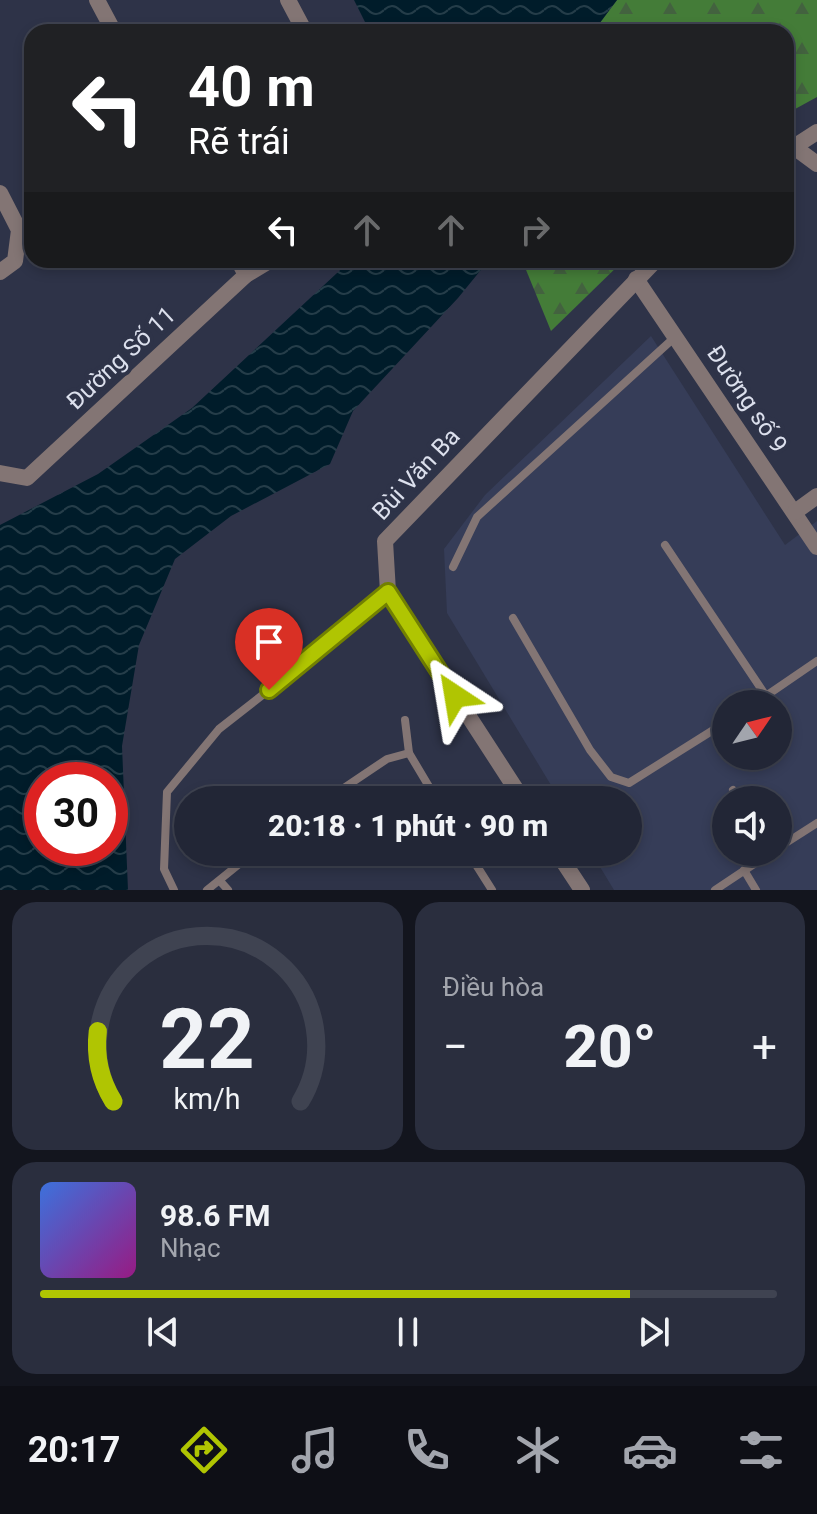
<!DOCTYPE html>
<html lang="vi">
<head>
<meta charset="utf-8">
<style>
  body { margin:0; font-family:Roboto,sans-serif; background:#2a2e3e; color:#f1f3f6; height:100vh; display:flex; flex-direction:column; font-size:30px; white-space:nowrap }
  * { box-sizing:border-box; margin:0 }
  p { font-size:26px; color:#a2a5ad }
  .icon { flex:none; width:44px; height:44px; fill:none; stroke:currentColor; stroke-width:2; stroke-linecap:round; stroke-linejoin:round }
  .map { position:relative; height:890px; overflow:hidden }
  .side { display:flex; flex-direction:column; gap:12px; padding:12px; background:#13151e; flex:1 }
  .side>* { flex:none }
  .hud { position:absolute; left:24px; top:24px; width:770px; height:244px; border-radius:24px; box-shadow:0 4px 12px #0003,0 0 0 2px #3f4351; background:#202124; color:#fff; overflow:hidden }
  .needle { width:52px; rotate:55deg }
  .fabs { position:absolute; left:712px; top:690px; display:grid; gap:16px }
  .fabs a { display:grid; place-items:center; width:80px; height:80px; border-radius:50%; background:#222636; box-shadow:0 4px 12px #0003,0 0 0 2px #3f4351; font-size:40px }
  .speed { position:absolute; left:24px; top:762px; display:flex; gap:16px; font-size:40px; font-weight:700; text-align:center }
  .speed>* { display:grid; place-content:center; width:104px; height:104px; border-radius:50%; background:#222636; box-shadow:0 4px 12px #0003,0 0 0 2px #3f4351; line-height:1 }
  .speed .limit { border:12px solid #d22; background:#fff; color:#111 }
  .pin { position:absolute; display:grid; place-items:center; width:68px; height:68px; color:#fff; margin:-82px -34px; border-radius:50% 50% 50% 0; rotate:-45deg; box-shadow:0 0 8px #0007 }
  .pin .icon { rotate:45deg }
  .me { position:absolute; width:88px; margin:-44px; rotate:327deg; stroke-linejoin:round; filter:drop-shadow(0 0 6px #0008) }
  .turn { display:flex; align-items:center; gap:28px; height:168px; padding:0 32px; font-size:36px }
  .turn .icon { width:104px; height:104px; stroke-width:2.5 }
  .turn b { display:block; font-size:56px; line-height:68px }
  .lanes { display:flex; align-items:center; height:76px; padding:0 32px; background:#0003; justify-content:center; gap:40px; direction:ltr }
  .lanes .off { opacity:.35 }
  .big { font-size:60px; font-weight:800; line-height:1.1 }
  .side .tile { flex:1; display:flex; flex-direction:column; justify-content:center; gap:12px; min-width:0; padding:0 28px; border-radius:24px; background:#2a2e3e }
  .side .dial { align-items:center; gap:0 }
  .dial svg { height:208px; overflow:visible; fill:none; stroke:#3f4351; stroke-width:7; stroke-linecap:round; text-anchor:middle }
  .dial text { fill:#f1f3f6; stroke:none }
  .song { display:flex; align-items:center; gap:24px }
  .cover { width:96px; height:96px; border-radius:12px; background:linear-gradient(135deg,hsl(220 70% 55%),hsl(310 70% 35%)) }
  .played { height:8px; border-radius:4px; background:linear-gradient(90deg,#b0c502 80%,#3f4351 80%) }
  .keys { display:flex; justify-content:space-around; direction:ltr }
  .heat { display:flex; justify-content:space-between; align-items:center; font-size:44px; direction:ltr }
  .side .tiles { flex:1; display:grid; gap:12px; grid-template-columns:1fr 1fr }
  .tile:last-child { grid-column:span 2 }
  .trip { position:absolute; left:174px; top:786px; width:468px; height:80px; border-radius:40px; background:#222636; box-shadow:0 4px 12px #0003,0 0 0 2px #3f4351; font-weight:800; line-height:80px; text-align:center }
  .tab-bar { display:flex; height:128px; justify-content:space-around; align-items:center; background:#0e0f16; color:#a2a5ad }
  .tab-bar .icon { width:56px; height:56px }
  .tab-bar .active { color:#b0c502 }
  .tab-bar b { font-size:36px; color:#f1f3f6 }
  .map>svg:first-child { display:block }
  .built { fill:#363d58; fill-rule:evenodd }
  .forest { fill:url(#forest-firs) }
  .water { fill:url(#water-waves); fill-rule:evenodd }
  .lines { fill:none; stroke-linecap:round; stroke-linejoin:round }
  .lane { stroke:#837574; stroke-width:8 }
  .street { stroke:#837574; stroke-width:16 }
  .route-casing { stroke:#728001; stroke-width:20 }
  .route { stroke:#b0c502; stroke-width:14 }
  .labels { text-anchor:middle; stroke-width:8; stroke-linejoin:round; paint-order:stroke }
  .street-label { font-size:24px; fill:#dce0ed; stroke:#2e3348 }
</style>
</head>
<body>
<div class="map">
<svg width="817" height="890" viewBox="0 0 817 890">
  <defs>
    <pattern id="forest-firs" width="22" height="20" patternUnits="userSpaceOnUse" patternTransform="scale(2)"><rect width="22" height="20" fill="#447c38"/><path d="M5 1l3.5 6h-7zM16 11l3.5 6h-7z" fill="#43623f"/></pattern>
    <pattern id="water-waves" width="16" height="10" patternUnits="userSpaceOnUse" patternTransform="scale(2)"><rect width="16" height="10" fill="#001c2a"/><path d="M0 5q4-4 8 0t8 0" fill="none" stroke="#253d49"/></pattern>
  </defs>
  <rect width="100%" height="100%" fill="#2e3348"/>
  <path class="built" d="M651,336L785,545L817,521V890H614L591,852H628V800H560L447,613L444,549L485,495ZM726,704H778V756H726ZM726,800H778V852H726Z"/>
  <g class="forest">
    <path d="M617,0H817V97L786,114V32H593Z"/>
    <path d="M522,260H624L551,331Z"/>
  </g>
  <g class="water">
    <path d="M354,0H617L593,32H370Z"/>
    <path d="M351,260H489L458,298L353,411L330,464L231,516L175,559L139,645L122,746L128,890H0V525L98,474L192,408ZM42,780H110V848H42Z"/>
  </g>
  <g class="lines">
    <g class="lane">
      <path d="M665,545L766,696"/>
      <path d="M453,567L477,517L675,337"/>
      <path d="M513,618L590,750L611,777L629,783L726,722"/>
      <path d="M754,704L817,661"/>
      <path d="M405,720L409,753"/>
      <path d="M733,790L740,800"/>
      <path d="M326,800L387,759L409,753L437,800"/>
      <path d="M778,848L817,823"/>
      <path d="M468,852L492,890"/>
      <path d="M744,870L756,890"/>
      <path d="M220,881L228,890"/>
      <path d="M174,890L164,869L167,792L219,729L320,650L388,592"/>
      <path d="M207,890L254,852"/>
      <path d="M715,890L772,852"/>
    </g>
    <g class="street">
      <path d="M97,0L114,32"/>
      <path d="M288,0L305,32"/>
      <path d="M794,147L817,164"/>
      <path d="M786,152L817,132"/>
      <path d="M0,193L19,230L15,261L0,272"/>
      <path d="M238,260L246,275"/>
      <path d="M636,279L817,547"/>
      <path d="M0,473L27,478L246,275L271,260"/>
      <path d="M795,512L817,496"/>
      <path d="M523,800L388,592L385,541L656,260"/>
      <path d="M557,852L582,890"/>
    </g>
  </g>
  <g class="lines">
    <defs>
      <path id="route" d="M269,690L388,592L455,696"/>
    </defs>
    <use href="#route" class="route-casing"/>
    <use href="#route" class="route"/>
  </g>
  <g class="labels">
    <g class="street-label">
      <text transform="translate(121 358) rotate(-43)" y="8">Đường Số 11</text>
      <text transform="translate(747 399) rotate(56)" y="8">Đường số 9</text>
      <text transform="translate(416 474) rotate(-47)" y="8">Bùi Văn Ba</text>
    </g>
  </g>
</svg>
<div class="fabs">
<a><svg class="needle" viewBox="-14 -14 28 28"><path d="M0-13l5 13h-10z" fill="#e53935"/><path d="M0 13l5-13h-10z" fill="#a2a5ad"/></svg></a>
<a><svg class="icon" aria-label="sound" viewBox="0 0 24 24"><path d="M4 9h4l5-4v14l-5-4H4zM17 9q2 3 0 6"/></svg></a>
</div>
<div class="speed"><div class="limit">30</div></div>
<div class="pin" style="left:269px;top:690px;background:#d93025"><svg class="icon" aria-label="arrive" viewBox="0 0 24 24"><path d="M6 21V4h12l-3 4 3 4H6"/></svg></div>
<svg class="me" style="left:455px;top:696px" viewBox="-20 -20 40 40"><path d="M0-17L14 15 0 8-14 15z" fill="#b0c502" stroke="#fff" stroke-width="4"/></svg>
<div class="trip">20:18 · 1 phút · 90 m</div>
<div class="hud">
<div class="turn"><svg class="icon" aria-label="left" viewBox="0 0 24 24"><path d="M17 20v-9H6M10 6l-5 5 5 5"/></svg><div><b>40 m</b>Rẽ trái</div></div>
<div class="lanes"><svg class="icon" aria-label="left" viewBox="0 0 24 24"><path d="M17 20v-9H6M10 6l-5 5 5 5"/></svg><svg class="icon off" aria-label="ahead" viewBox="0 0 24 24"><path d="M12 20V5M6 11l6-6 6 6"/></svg><svg class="icon off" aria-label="ahead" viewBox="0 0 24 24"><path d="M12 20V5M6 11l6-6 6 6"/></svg><svg class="icon off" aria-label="right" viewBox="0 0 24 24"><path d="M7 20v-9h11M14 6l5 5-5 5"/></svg></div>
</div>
</div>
<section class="side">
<div class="tiles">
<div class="tile dial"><svg viewBox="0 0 100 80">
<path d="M14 69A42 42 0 1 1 86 69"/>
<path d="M14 69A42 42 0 0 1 8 42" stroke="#b0c502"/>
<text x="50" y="56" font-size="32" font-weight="700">22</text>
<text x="50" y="72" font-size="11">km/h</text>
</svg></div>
<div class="tile"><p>Điều hòa</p>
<div class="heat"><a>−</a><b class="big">20°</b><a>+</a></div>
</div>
<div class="tile">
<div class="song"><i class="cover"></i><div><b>98.6 FM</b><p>Nhạc</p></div></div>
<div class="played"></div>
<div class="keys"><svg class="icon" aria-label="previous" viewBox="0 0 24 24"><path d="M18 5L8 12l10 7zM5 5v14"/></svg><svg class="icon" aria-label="pause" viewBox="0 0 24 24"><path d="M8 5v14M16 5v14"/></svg><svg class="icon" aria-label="next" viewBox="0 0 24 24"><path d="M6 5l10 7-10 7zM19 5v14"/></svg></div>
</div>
</div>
</section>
<nav class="tab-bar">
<b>20:17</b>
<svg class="icon active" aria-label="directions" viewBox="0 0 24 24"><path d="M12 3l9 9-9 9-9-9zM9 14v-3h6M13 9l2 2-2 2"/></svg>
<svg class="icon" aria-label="music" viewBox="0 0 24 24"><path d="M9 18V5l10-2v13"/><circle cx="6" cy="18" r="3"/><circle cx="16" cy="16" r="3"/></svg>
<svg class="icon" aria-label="phone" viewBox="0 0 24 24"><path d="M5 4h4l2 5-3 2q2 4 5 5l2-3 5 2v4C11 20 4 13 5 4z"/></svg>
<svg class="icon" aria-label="climate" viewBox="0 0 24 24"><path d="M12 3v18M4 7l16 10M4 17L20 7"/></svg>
<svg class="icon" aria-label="car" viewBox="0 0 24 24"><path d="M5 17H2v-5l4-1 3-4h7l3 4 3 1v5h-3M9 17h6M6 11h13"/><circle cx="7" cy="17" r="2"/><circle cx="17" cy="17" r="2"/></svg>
<svg class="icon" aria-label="filters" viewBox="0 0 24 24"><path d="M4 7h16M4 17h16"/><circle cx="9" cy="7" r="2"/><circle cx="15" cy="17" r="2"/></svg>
</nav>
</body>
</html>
